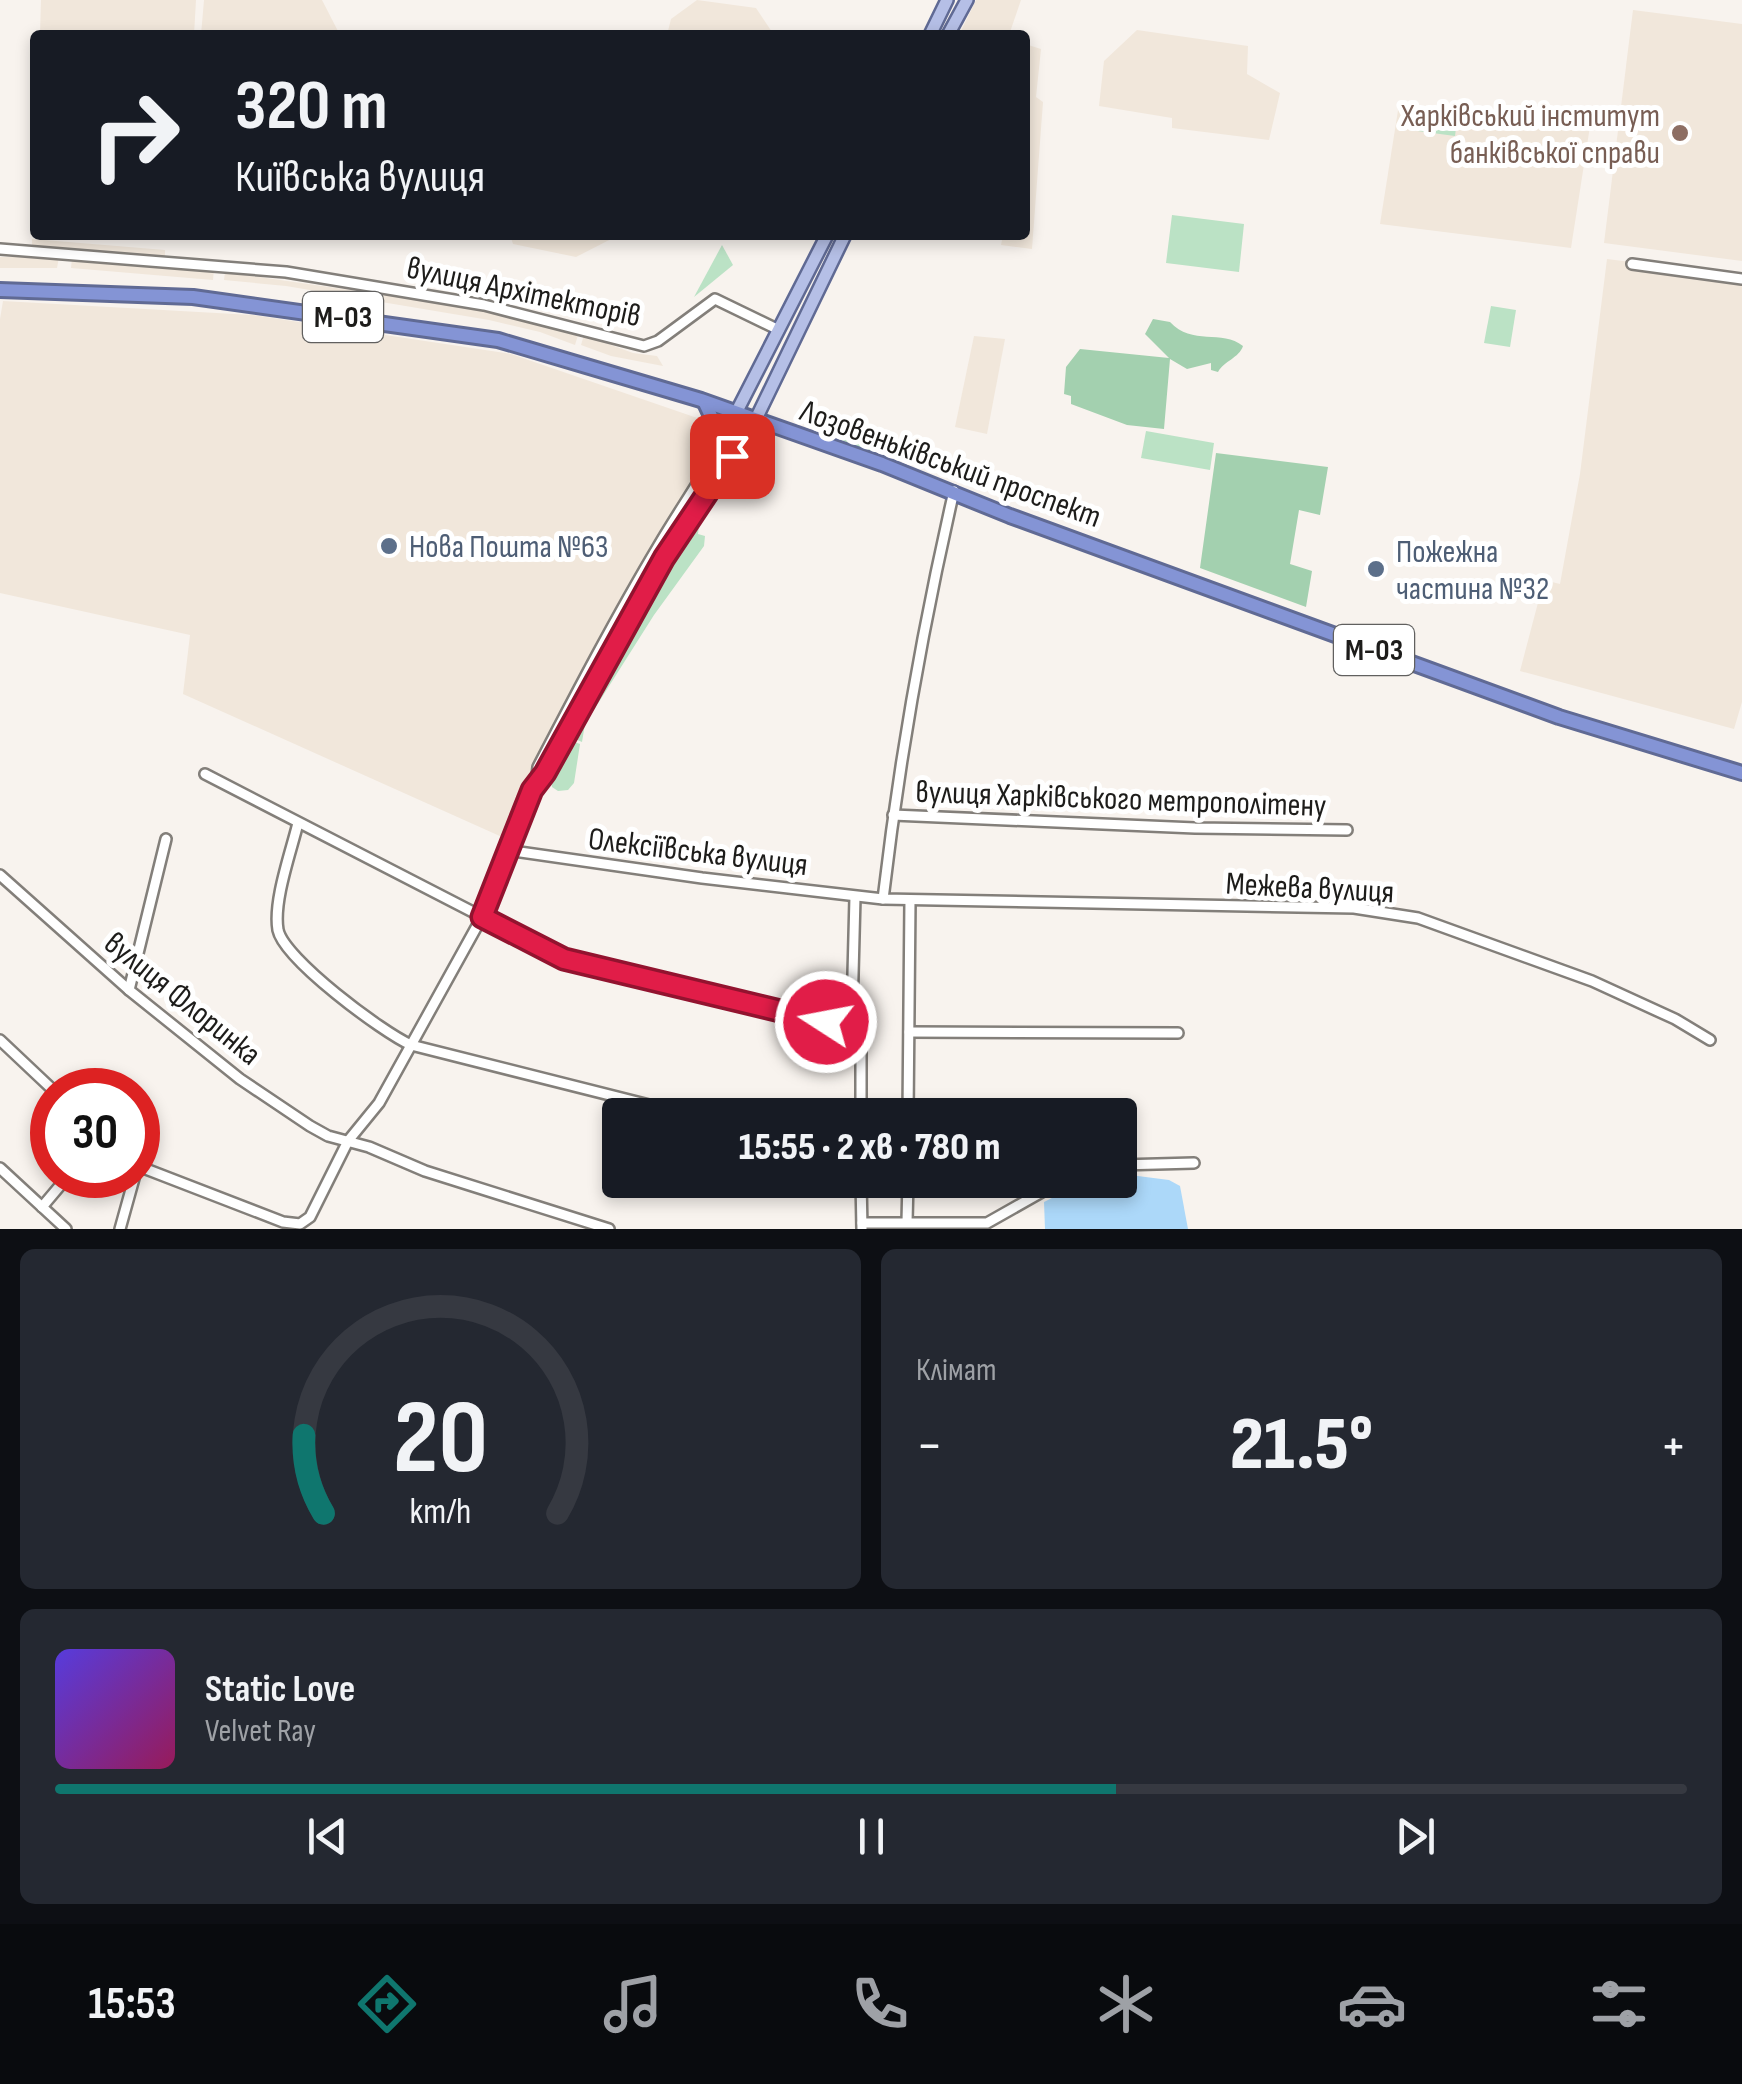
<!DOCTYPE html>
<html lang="uk">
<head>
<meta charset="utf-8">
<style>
  body { margin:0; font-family:"Sofia Sans Condensed",sans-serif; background:#242831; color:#f1f3f6; height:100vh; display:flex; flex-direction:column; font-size:38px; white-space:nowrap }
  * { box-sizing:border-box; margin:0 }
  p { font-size:32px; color:#9ea1a6 }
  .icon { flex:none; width:55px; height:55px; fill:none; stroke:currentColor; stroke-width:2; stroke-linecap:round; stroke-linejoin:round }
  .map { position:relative; height:1229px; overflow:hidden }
  .details { display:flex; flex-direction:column; gap:20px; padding:20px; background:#0d0f14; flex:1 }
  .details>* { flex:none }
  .guide { position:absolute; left:30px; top:30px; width:1000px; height:210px; border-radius:10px; box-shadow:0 5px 15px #0003; background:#171b24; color:#f1f3f6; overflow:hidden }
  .speed { position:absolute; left:30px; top:1068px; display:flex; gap:20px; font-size:50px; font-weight:700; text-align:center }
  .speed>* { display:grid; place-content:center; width:130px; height:130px; border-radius:50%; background:#171b24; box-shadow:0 5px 15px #0003; line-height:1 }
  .speed .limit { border:15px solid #d22; background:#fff; color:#111 }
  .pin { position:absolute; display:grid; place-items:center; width:85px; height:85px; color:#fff; margin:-42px; border-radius:20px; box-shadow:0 5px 15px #0006 }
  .me { position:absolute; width:110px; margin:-55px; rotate:281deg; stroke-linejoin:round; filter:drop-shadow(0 0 8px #0008) }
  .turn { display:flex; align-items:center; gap:35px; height:210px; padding:0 40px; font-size:45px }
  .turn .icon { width:130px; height:130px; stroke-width:2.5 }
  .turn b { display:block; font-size:70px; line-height:85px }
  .big { font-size:75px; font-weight:800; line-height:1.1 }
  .details .tile { flex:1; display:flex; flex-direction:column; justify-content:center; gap:15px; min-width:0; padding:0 35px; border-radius:15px; background:#242831 }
  .details .dial { align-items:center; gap:0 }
  .dial svg { height:260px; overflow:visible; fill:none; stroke:#363941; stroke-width:7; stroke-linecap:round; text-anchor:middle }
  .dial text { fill:#f1f3f6; stroke:none }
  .song { display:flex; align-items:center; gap:30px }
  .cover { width:120px; height:120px; border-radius:15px; background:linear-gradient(135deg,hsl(250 70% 55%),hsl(330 70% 35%)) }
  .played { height:10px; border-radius:5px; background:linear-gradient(90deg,#0f766e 65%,#363941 65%) }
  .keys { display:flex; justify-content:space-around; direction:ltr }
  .heat { display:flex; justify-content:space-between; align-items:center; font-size:55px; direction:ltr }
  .details .tiles { flex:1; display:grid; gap:20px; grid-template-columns:1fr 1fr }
  .tile:last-child { grid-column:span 2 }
  .trip { position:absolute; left:602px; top:1098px; width:535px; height:100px; border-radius:10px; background:#171b24; box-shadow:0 5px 15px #0003; font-weight:800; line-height:100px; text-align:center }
  .dock { display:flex; height:160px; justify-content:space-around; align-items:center; background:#090b0e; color:#9ea1a6 }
  .dock .icon { width:70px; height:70px }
  .dock .current { color:#0f766e }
  .dock b { font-size:45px; color:#f1f3f6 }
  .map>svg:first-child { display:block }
  .built { fill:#f1e7db }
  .green { fill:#bbe2c5 }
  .forest { fill:#a3d0af }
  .water { fill:#acd8f9 }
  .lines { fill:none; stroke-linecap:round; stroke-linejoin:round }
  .minor-casing { stroke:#837f7a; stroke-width:14 }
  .major-casing { stroke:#606a94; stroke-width:16 }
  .highway-casing { stroke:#606a94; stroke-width:18 }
  .minor { stroke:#fff; stroke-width:9 }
  .major { stroke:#b5bfe6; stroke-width:11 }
  .highway { stroke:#8494d5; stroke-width:12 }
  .route-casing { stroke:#92132f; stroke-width:25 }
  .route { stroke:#e11d48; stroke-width:18 }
  .education-dot { fill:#8d6e63; stroke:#fff; stroke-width:4 }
  .service-dot { fill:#5c6f8a; stroke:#fff; stroke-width:4 }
  .labels { text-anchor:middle; stroke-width:10; stroke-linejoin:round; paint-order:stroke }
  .shield { fill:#fff; stroke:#61605f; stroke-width:2.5 }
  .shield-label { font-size:30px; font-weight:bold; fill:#1d1c1a }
  .education-label { font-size:32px; fill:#785e54; stroke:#fff; text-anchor:end }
  .street-label { font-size:32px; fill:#1d1c1a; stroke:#fff }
  .service-label { font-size:32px; fill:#4e5e75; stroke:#fff; text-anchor:start }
</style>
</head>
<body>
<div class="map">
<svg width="1742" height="1229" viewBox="0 0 1742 1229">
  <rect width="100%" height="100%" fill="#f8f3ee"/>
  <g class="built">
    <path d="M41,0H196L194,35H40Z"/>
    <path d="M204,0H322L340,35H201Z"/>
    <path d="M697,0L756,8L774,35H667L671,19Z"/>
    <path d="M976,0H1021L1009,35H959Z"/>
    <path d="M1633,10L1742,24V261L1604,243Z"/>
    <path d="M1137,30L1248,46L1247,74L1280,93L1269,140L1172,128V118L1099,106L1104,61Z"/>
    <path d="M1025,44L1041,49L1036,97L1043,102L1032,249L1001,245L1003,235H1025Z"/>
    <path d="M1399,104L1590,126L1571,248L1380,224Z"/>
    <path d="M510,235H619L576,257L513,244Z"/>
    <path d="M32,239L165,250V258L32,247Z"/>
    <path d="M0,257H59L57,268H0Z"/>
    <path d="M72,258L214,269L213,280L71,268Z"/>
    <path d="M1607,259L1742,276V702L1734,729L1520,671L1544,580L1560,584L1580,474Z"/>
    <path d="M225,272L469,307L578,335L575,345L540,332L489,320L286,286L224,280Z"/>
    <path d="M3,301L252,315L511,354L706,421L712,430L710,450L611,616L502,837L183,694L190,635L0,593V319Z"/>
    <path d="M584,335L633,353L657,356L663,366L611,356L581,345Z"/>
    <path d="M974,336L1005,339L987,434L955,427Z"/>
  </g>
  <g class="green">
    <path d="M1412,107L1458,112L1455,136L1410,130Z"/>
    <path d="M1172,215L1244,224L1239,272L1166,263Z"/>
    <path d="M722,245L733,265L694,297Z"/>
    <path d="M1491,306L1516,310L1510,347L1484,343Z"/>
    <path d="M848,431L871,439L876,449L875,454L837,438L839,433Z"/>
    <path d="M1146,431L1214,443L1210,470L1141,458Z"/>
    <path d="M699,526L698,534L705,536L704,546L654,615L585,724L582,742L573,738L652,589L687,531Z"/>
    <path d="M572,741L580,744L574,783L568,790L558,791L552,787L551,780Z"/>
  </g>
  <g class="forest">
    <path d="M1153,319L1170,322C1192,346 1222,329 1243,346C1239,358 1224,361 1218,372L1211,370V363L1187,369L1170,359L1164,429L1127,425L1071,404V396L1064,394L1066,367L1080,349L1169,358L1145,334Z"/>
    <path d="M1216,453L1328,467L1320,515L1299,510L1290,564L1312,571L1306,607L1200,568Z"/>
  </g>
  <path class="water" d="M1130,1175L1169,1180L1180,1186L1188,1229H1045L1044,1202L1064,1192Z"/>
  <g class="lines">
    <defs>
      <g id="minor">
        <path d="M0,249L286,272L484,305L644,346L658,341L715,299L779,330"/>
        <path d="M1632,264L1742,279"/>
        <path d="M205,774L564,959L769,1010L855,1027"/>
        <path d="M536,783L538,767C577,692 616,617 659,545C685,501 715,460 736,413"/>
        <path d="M893,815L1195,828L1347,830"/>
        <path d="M298,823C291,852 273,901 278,930C284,959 382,1032 411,1045L689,1115"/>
        <path d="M506,850L702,878L883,899L1354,908L1418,918L1592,981L1675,1019L1710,1040"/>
        <path d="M0,875L129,990L240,1079L310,1126L328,1136L369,1147L425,1171L609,1229"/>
        <path d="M855,897L852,1013L861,1045V1115"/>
        <path d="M883,899C899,762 923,626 954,491"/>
        <path d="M129,990L166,839"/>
        <path d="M909,1032L1178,1033"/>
        <path d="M0,1040L53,1090"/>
        <path d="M908,1115L910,900"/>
        <path d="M1120,1165L1194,1163"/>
        <path d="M138,1166L283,1222L300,1224L310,1217L348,1141L379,1103L482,917L532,790L545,773L664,558L755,421"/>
        <path d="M0,1168L66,1229"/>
        <path d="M861,1180L862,1229"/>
        <path d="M42,1207L69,1175"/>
        <path d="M907,1222L908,1180"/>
        <path d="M862,1223H987L1063,1180"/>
        <path d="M120,1229L135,1175"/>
      </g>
      <g id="major">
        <path d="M930,35L947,0"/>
        <path d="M948,35L967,0"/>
        <path d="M736,413L827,235"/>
        <path d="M755,421L845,235"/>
      </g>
      <g id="highway">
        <path d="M0,290L193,297L498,340L701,400L882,464L1010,516L1559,717L1742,773"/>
        <path d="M705,403L717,429L712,460"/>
      </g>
    </defs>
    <use href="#minor" class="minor-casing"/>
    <use href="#major" class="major-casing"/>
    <use href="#highway" class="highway-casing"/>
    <use href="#minor" class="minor"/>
    <use href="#major" class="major"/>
    <use href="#highway" class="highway"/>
  </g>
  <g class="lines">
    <defs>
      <path id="route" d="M732,456L664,558L545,773L532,790L482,917L564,959L826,1022"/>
    </defs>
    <use href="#route" class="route-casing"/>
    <use href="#route" class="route"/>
  </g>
  <circle class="education-dot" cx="1680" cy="133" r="10"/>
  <g class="service-dot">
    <circle cx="389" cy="546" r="10"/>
    <circle cx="1376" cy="569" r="10"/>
  </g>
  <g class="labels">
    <g class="shield">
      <rect x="303" y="292" width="80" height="50" rx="8"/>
      <rect x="1334" y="625" width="80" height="50" rx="8"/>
    </g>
    <g class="shield-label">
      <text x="343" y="327">М-03</text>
      <text x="1374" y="660">М-03</text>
    </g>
    <g class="education-label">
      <text x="1660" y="126">Харківський інститут<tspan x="1660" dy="37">банківської справи</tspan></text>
    </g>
    <g class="street-label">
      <text transform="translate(524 291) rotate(12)" y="11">вулиця Архітекторів</text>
      <text transform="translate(951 463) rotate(20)" y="11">Лозовеньківський проспект</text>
      <text transform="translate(1121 798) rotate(2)" y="11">вулиця Харківського метрополітену</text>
      <text transform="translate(698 851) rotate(7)" y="11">Олексіївська вулиця</text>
      <text transform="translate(1310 887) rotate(3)" y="11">Межева вулиця</text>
      <text transform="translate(183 998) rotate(39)" y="11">вулиця Флоринка</text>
    </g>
    <g class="service-label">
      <text x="409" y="557">Нова Пошта №63</text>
      <text x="1396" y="562">Пожежна<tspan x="1396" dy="37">частина №32</tspan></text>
    </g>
  </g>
</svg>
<div class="speed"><div class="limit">30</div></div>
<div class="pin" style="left:732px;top:456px;background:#d93025"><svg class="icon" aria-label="arrive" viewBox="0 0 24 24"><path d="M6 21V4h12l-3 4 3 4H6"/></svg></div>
<svg class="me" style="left:826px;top:1022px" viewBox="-20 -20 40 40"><circle r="17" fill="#e11d48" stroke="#fff" stroke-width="3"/><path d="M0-11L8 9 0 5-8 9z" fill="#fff"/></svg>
<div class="trip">15:55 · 2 хв · 780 m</div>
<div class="guide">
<div class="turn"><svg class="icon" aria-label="right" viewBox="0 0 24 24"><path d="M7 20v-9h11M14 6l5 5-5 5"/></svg><div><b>320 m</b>Київська вулиця</div></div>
</div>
</div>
<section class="details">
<div class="tiles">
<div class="tile dial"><svg viewBox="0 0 100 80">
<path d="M14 69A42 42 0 1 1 86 69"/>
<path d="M14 69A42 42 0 0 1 8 45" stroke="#0f766e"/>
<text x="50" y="56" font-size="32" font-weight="700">20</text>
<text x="50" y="72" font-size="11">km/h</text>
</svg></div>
<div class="tile"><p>Клімат</p>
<div class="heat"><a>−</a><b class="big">21.5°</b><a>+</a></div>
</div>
<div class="tile">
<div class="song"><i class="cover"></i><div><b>Static Love</b><p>Velvet Ray</p></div></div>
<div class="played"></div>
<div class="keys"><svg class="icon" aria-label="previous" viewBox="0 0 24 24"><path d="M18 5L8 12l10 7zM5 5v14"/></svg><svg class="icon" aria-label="pause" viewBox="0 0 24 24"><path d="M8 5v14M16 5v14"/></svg><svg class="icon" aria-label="next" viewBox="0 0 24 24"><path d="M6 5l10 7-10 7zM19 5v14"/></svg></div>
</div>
</div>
</section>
<nav class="dock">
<b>15:53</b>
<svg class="icon current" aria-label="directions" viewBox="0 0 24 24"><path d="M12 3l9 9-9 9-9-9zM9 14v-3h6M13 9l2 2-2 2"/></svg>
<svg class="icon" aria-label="music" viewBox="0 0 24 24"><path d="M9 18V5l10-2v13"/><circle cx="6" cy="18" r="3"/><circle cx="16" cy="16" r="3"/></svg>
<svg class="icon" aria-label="phone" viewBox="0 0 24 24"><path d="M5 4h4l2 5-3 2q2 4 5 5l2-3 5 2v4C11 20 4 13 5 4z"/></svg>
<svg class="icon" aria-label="climate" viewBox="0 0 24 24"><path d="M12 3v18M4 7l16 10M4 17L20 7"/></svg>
<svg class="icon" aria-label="car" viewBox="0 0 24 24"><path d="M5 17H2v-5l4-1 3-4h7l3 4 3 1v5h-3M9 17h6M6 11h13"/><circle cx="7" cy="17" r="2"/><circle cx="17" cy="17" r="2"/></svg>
<svg class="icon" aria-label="filters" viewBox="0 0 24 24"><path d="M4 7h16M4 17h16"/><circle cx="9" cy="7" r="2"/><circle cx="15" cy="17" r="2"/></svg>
</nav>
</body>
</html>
